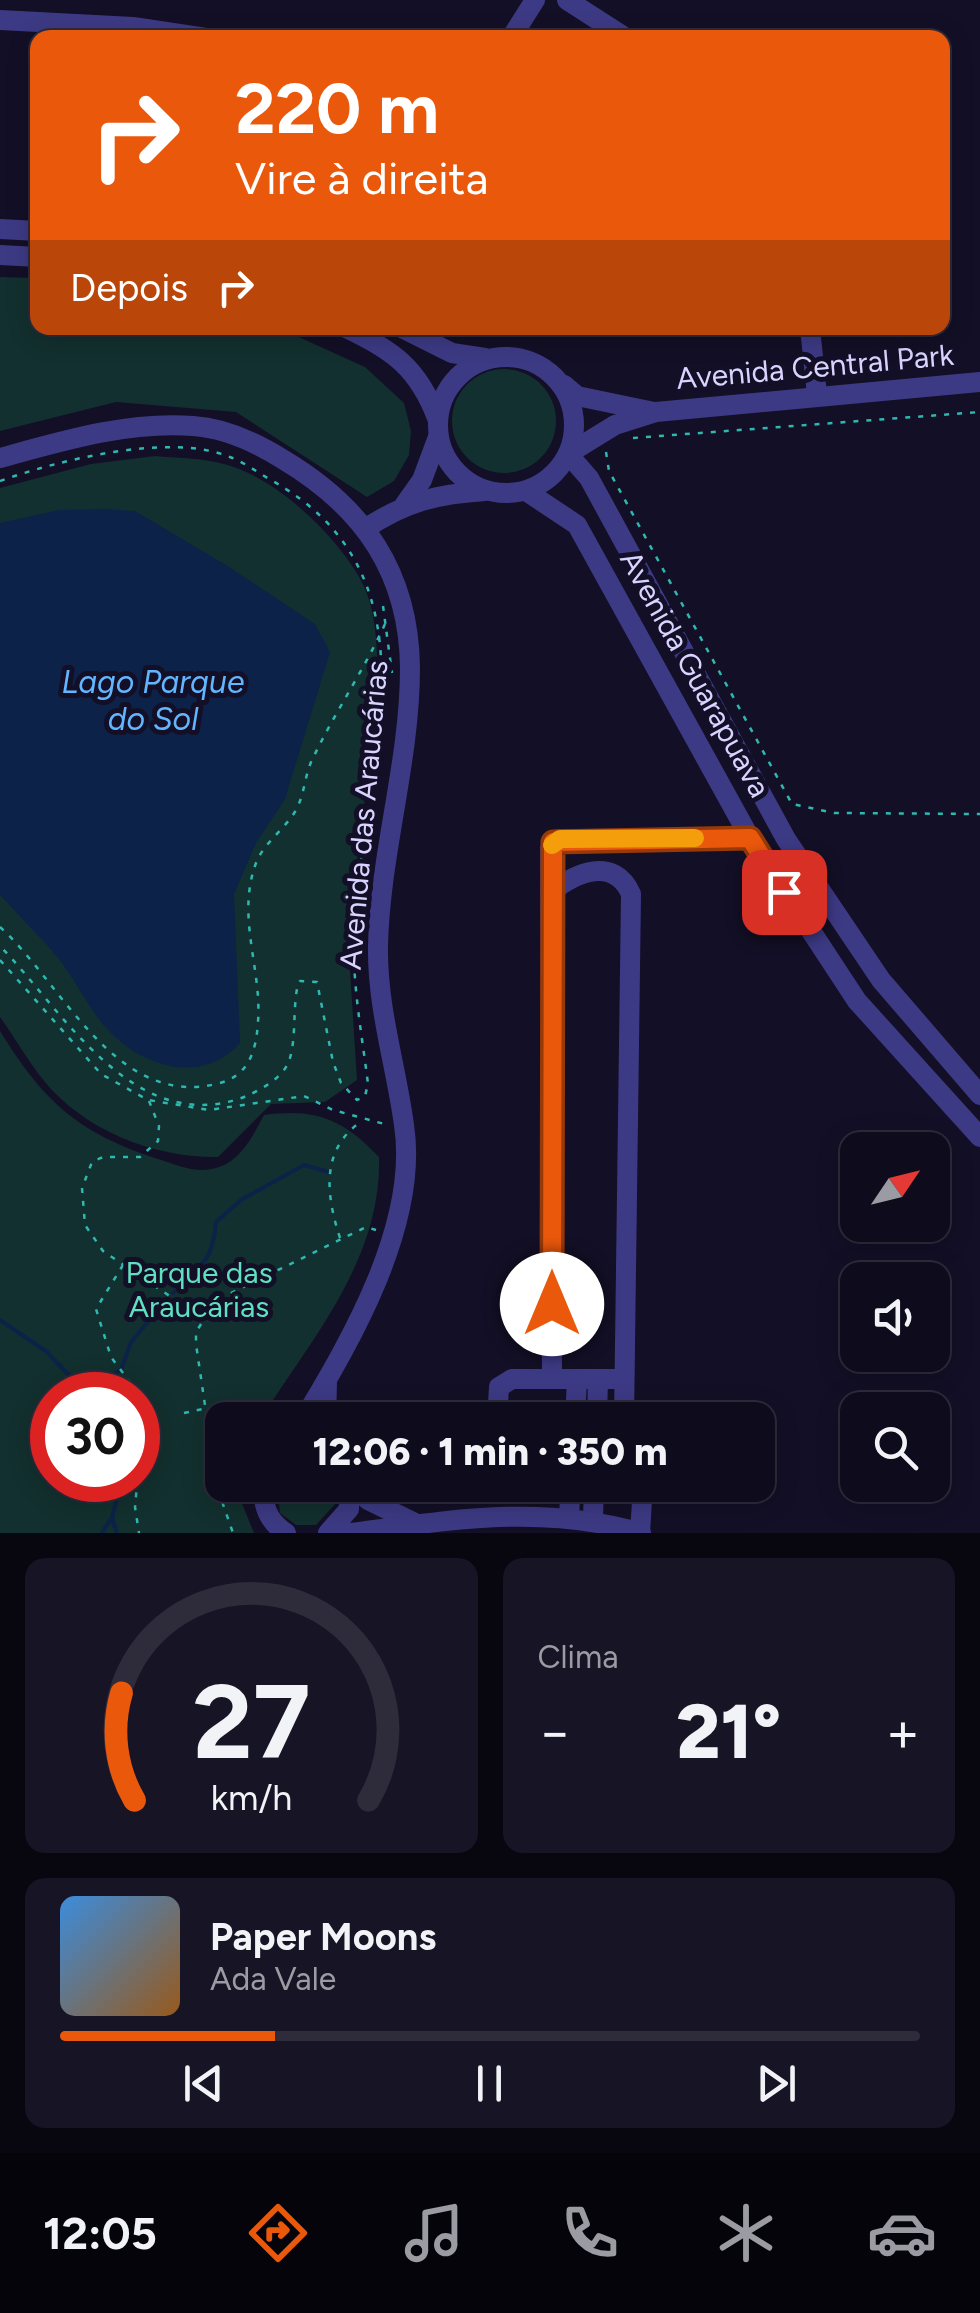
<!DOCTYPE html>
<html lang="pt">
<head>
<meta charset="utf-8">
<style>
  body { margin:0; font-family:Figtree,sans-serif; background:#171425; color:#f1f3f6; height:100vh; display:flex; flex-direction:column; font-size:38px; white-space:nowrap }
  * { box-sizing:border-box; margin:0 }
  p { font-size:32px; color:#9b9ba3 }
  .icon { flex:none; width:55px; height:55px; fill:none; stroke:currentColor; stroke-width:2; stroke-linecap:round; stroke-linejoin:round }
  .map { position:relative; height:1533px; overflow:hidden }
  .drawer { display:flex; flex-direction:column; gap:25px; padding:25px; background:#08060f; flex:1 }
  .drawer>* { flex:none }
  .banner { position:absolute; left:30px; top:30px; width:920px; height:305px; border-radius:20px; box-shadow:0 5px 25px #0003,0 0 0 2px #2e2b3b; background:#ea580c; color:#fff; overflow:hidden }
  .needle { width:65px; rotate:55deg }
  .controls { position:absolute; left:840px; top:1132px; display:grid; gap:20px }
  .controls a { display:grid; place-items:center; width:110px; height:110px; border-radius:20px; background:#0e0b1c; box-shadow:0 5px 25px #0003,0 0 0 2px #2e2b3b; font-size:50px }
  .speed { position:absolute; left:30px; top:1372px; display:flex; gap:20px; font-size:50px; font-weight:700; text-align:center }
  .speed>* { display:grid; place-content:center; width:130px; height:130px; border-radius:50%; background:#0e0b1c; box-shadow:0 5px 25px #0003,0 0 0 2px #2e2b3b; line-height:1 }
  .speed .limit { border:15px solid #d22; background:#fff; color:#111 }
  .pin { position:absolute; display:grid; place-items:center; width:85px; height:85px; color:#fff; margin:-42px; border-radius:20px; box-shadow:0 5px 15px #0006 }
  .me { position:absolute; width:110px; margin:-55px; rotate:0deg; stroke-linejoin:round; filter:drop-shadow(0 0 8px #0008) }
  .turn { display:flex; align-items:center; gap:35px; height:210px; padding:0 40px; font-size:45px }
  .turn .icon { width:130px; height:130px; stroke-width:2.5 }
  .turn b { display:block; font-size:70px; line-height:85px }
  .then { display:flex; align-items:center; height:95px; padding:0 40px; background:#0003; gap:20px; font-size:38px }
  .big { font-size:75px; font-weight:800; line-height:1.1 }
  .drawer .tile { flex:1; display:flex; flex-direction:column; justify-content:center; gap:15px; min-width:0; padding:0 35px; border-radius:20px; background:#171425 }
  .drawer .dial { align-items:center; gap:0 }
  .dial svg { height:260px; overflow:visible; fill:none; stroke:#2e2b3b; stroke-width:7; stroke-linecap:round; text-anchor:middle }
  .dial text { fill:#f1f3f6; stroke:none }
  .song { display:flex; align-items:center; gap:30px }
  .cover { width:120px; height:120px; border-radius:15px; background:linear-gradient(135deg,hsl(210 70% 55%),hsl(30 70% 35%)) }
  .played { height:10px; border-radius:5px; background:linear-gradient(90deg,#ea580c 25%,#2e2b3b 25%) }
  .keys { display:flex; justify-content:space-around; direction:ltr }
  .heat { display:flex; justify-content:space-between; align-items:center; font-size:55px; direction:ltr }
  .drawer .tiles { flex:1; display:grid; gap:25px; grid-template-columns:1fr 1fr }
  .tile:last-child { grid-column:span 2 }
  .trip { position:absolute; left:205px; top:1402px; width:570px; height:100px; border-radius:20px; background:#0e0b1c; box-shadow:0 5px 25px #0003,0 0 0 2px #2e2b3b; font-weight:800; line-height:100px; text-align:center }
  .tab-bar { display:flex; height:160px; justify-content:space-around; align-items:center; background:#06040b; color:#9b9ba3 }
  .tab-bar .icon { width:70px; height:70px }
  .tab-bar .current { color:#ea580c }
  .tab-bar b { font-size:45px; color:#f1f3f6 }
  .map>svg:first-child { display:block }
  .green { fill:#12302f; fill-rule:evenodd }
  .water { fill:#0c2248 }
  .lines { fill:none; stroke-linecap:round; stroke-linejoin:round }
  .stream { stroke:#0c2248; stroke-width:4 }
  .path { stroke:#2fb8b0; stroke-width:2.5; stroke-dasharray:5 8; stroke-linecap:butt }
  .minor { stroke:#3d3a85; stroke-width:20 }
  .route-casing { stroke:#983908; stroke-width:25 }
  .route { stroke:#ea580c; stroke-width:18 }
  .slow { stroke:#f59e0b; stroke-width:18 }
  .labels { text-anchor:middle; stroke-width:10; stroke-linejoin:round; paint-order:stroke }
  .street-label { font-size:30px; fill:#d9d4ff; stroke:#130f26 }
  .park-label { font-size:30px; fill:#5fe0c0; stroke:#130f26 }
  .water-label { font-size:32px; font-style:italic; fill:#62b6ff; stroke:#130f26 }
</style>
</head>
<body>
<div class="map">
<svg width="980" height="1533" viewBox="0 0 980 1533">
  <rect width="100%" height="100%" fill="#130f26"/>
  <g class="green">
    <path d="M0,277L37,278L38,328H279L365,367L404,403L411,431L409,455L394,481L367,497L236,412L116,402L0,431Z"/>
    <circle cx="504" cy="421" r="52"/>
    <path d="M155,456C177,458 202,458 224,464C273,476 332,531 358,575C378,607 377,652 378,688L348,938L357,1080L325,1102L271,1104L218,1157C155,1158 85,1131 44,1081C28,1061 15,1038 0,1017V488L91,464Z"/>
    <path d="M0,1031C44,1102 78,1133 158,1159C178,1165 198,1175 219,1167C242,1159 253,1135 264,1115C316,1108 343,1119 379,1157C382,1259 312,1338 260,1420H222V1485H241V1501L254,1533H0ZM52,1395H138V1480H52Z"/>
    <path d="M277,1485H335L336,1503L316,1525H296L280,1513Z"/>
  </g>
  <path class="water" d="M105,509L135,511L226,565L315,624L330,652L285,799L256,843L234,894L240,1043C205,1083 149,1070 112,1034C90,1013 77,981 58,958C40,936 19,916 0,895V523L59,510Z"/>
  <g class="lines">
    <g class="stream">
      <path d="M173,1293C200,1263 212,1266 216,1222L241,1200L304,1165L329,1172"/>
      <path d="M0,1320L47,1352L84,1391L95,1395"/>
      <path d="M86,1390L121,1370L131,1342L163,1304"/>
      <path d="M102,1533L110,1520"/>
      <path d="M117,1533L112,1518L121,1480"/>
    </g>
    <g class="path">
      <path d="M633,438L980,412"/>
      <path d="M606,452L609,471L792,804L834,813L980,814"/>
      <path d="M0,481C59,460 171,432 230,457C243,462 256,471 269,479C450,578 360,773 354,933C352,983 362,1035 368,1084L365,1096L357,1100L341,1083L333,1062L317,982L300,981L297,989C293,1011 296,1037 290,1058C285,1077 261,1090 244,1097C134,1138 63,1011 0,946"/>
      <path d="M383,606L392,673"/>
      <path d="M0,927C62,983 115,1108 216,1084C248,1077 256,1053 258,1022C262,968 236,917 256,863C264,842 287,828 297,808C305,792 305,773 313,758C335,712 364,670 385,624"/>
      <path d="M0,960L101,1074L148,1100L209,1110L304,1096L333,1110L388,1125"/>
      <path d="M149,1101L159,1126L158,1141L140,1157H103L92,1162L82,1188L85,1225L103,1251L180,1303L209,1312L229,1294L366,1227L376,1230"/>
      <path d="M340,1238C326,1195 320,1149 362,1121"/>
      <path d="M123,1265L96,1309L111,1357L138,1393L143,1419L135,1507L139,1533"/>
      <path d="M208,1313L196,1332V1344L217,1487L233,1533"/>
      <path d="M184,1413L207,1408"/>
    </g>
    <g class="minor">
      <path d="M567,0L626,38"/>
      <path d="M0,20L133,27L206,38"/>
      <path d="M511,38L535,0"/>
      <path d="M0,229L38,231"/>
      <path d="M0,255L38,257"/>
      <path d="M346,328C393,350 418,368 437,418"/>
      <path d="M402,328L452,353L485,358"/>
      <path d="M810,328L817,395"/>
      <circle cx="506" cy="425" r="68"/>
      <path d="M980,382L656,412L615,425L568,454L589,478L786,839L881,980L980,1095"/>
      <path d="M564,385L577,396L654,412"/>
      <path d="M0,458C62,441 128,421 193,426C226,428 257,443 284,460C364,508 409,573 410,668C410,762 380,853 378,946C377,1008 396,1065 404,1125C419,1223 352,1339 303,1420"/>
      <path d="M526,491L577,525L750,838L857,1001L980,1137"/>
      <path d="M405,504L422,480L438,437"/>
      <path d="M365,529C405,502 437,494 485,491"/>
      <path d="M550,893C576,872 614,856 631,894L624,1420"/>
      <path d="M552,1379L550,848L559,839L750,838"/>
      <path d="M326,1420L327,1382"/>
      <path d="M497,1420L499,1387L512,1379H623"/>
      <path d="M575,1420L577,1379"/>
      <path d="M597,1420L598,1379"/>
      <path d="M265,1485C261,1505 269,1522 286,1533"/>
      <path d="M352,1485L368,1500L417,1524"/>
      <path d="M569,1515L571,1485"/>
      <path d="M593,1519L594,1485"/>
      <path d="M328,1533L349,1509V1485"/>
      <path d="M351,1533C451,1520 542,1504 641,1533"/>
      <path d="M640,1533L643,1485"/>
    </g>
  </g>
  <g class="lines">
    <defs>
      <path id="route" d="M552,1304L553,842L750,838L784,892"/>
    </defs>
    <use href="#route" class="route-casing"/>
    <use href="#route" class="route"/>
    <path class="slow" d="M552,845L560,839L695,838"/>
  </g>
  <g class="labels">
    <g class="street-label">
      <text transform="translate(815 367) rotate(-5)" y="10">Avenida Central Park</text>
      <text transform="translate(695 674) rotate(61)" y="10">Avenida Guarapuava</text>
      <text transform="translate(364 815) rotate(-85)" y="10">Avenida das Araucárias</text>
    </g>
    <g class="park-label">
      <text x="199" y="1283">Parque das<tspan x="199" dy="34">Araucárias</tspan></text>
    </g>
    <g class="water-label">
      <text x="153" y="693">Lago Parque<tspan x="153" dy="37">do Sol</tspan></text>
    </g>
  </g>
</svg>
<div class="controls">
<a><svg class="needle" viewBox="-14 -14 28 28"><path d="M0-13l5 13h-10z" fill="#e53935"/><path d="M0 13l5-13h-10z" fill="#9b9ba3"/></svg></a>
<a><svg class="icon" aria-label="sound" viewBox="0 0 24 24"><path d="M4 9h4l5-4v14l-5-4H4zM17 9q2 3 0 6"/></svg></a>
<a><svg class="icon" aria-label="search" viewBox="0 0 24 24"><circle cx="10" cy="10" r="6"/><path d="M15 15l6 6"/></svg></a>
</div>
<div class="speed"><div class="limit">30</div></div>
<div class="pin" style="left:784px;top:892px;background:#d93025"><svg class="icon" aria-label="arrive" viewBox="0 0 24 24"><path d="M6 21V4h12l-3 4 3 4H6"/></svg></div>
<svg class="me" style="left:552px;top:1304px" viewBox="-20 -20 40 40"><circle r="19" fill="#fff"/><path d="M0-13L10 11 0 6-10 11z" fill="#ea580c"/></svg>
<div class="trip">12:06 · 1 min · 350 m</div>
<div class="banner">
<div class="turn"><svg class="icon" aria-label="right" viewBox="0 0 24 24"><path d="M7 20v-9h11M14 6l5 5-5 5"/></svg><div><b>220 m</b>Vire à direita</div></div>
<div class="then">Depois<svg class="icon" aria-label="right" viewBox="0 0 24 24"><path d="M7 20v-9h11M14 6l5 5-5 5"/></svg></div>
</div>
</div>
<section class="drawer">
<div class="tiles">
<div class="tile dial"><svg viewBox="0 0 100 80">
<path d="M14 69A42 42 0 1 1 86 69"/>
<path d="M14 69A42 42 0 0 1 10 36" stroke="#ea580c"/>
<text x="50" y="56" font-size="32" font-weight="700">27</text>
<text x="50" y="72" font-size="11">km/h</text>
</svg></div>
<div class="tile"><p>Clima</p>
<div class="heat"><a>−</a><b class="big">21°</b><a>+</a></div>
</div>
<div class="tile">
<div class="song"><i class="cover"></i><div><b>Paper Moons</b><p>Ada Vale</p></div></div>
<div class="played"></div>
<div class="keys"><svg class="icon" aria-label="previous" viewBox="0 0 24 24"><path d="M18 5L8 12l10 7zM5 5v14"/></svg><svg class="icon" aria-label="pause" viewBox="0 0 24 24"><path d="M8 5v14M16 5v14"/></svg><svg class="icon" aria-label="next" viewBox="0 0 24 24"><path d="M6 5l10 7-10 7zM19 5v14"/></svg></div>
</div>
</div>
</section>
<nav class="tab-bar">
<b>12:05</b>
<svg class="icon current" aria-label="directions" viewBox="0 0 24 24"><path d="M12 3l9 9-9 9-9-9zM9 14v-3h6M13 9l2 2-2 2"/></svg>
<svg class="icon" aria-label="music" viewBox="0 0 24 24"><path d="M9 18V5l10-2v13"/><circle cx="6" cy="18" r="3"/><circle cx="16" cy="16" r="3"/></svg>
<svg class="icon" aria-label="phone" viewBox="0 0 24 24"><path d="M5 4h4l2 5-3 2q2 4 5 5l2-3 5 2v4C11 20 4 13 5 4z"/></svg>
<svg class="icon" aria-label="climate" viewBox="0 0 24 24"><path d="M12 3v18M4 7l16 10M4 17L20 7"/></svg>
<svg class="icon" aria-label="car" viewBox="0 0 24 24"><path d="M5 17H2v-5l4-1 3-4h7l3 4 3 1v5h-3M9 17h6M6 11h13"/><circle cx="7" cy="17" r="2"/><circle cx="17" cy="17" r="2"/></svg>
</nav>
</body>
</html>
